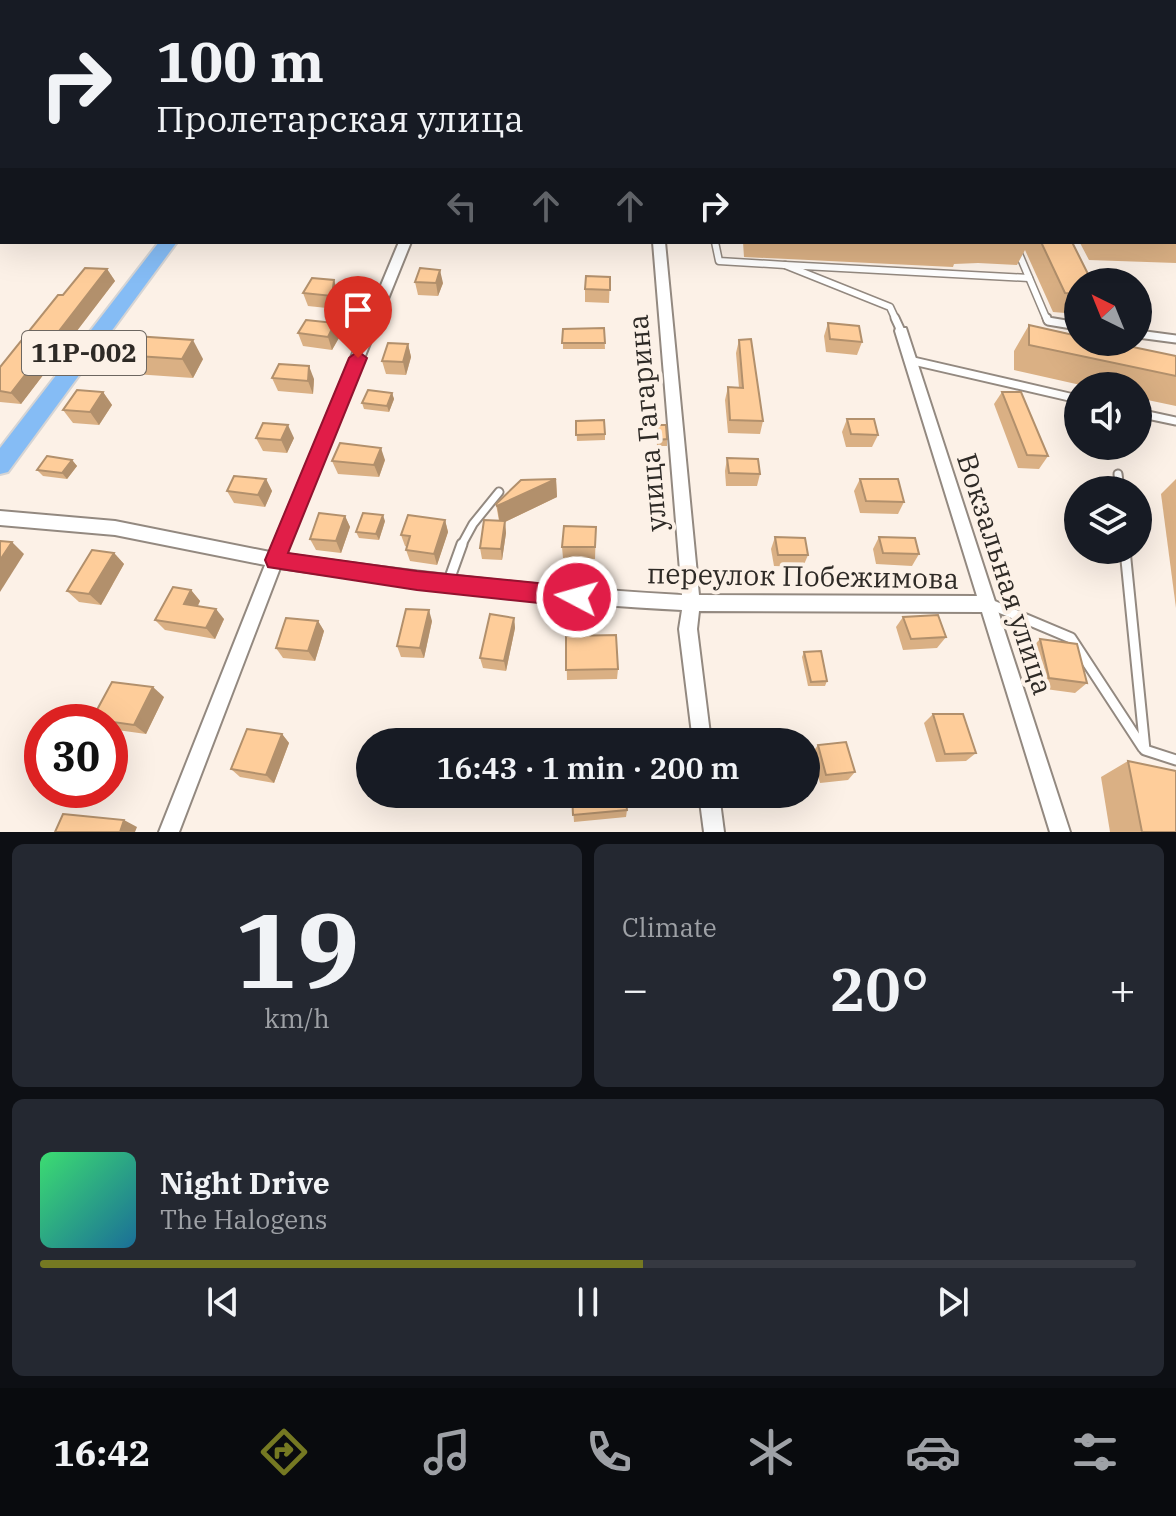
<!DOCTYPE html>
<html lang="en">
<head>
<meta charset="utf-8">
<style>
  body { margin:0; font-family:"IBM Plex Serif",serif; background:#242831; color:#f1f3f6; height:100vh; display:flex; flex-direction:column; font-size:30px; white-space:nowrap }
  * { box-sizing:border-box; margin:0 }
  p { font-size:26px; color:#9ea1a6 }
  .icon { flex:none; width:44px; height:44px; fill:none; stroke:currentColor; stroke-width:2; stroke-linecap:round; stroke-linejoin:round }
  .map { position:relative; height:832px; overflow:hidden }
  .panel { display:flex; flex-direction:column; gap:12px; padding:12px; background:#0d0f14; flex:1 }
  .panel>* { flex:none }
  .top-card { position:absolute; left:0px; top:0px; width:1176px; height:244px; box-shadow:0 8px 32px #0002; background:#171b24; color:#f1f3f6; overflow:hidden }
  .needle { width:52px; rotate:317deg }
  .controls { position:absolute; left:1064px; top:268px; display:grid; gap:16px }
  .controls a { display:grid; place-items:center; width:88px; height:88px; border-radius:50%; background:#171b24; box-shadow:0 8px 32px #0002; font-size:40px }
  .speed { position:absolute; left:24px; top:704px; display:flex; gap:16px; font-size:40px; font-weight:700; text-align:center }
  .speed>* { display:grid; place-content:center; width:104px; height:104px; border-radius:50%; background:#171b24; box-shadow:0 8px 32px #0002; line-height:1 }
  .speed .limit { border:12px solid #d22; background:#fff; color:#111 }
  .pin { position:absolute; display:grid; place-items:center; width:68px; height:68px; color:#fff; margin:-82px -34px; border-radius:50% 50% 50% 0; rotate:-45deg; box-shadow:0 0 8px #0007 }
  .pin .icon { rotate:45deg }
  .me { position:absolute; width:88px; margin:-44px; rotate:276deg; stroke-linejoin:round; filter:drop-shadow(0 0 6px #0008) }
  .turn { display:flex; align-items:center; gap:28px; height:168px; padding:0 24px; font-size:36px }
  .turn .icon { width:104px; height:104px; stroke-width:2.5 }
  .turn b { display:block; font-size:56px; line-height:68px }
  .lanes { display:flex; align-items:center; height:76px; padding:0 24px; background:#0003; justify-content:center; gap:40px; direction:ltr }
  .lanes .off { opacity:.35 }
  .big { font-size:60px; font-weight:600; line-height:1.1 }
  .panel .tile { flex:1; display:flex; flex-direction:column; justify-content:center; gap:12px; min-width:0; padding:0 28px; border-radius:12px; background:#242831 }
  .panel .dial { align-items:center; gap:0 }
  .dial b { font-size:104px; line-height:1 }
  .song { display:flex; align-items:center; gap:24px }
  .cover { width:96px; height:96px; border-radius:12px; background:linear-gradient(135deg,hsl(140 70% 55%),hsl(200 70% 35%)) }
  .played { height:8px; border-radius:4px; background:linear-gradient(90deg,#757922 55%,#363941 55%) }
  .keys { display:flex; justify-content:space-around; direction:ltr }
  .heat { display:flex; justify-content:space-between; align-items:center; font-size:44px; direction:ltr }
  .panel .tiles { flex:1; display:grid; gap:12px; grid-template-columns:1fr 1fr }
  .tile:last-child { grid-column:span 2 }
  .trip { position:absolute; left:356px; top:728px; width:464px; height:80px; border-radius:40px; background:#171b24; box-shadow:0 8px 32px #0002; font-weight:600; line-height:80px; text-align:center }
  .menu { display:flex; height:128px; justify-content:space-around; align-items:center; background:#090b0e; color:#9ea1a6 }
  .menu .icon { width:56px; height:56px }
  .menu .active { color:#757922 }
  .menu b { font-size:36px; color:#f1f3f6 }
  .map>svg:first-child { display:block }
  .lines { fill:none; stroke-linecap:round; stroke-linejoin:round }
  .service-far2-casing { stroke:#938980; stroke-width:9 }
  .service-far1-casing { stroke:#938980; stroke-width:11 }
  .service-casing { stroke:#938980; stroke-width:13 }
  .minor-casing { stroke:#938980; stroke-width:4 }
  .primary-casing { stroke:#d5d4d4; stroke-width:4 }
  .service-far2 { stroke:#fff; stroke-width:6 }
  .service-far1 { stroke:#fff; stroke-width:7 }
  .service { stroke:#fff; stroke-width:9 }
  .minor { fill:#fff; fill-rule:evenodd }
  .primary { fill:#85bcf5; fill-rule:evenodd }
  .wall { fill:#dab084 }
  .shaded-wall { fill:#b2906c }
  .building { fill:#fecd9a; stroke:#b2906c; stroke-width:2 }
  .route { fill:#e11d48; stroke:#92132f; stroke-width:2 }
  .labels { text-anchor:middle; stroke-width:8; stroke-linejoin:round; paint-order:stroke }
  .shield { fill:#fcf1e7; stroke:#6c6660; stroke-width:2 }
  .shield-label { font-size:26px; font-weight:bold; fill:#2e2a26 }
  .street-label { font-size:28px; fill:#2e2a26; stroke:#fcf1e7 }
</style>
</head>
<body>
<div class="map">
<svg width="1176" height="832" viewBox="0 0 1176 832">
  <rect width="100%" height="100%" fill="#fcf1e7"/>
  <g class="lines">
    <defs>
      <g id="service-far2">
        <path d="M715,242L719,261L785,265L890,307L896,320"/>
        <path d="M1014,242L1047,320"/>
        <path d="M785,265L1029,278"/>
      </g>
      <g id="service-far1">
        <path d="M895,318L901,331"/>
        <path d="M1047,318L1048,321L1078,326"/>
        <path d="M1138,334L1176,339"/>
        <path d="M909,360L1078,399"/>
        <path d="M1138,413L1176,421"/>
        <path d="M1118,474L1120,490"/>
        <path d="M461,546L473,524L499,492"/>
      </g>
      <g id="service">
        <path d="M1125,550L1145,750L1176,760"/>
        <path d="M448,583L462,544"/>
        <path d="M990,604L1071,638L1143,748"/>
      </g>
      <g id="minor">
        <path d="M500,0H508L499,2Z"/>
        <rect x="628" y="0" width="8" height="2"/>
        <path d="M839,0H852L854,2H841Z"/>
        <rect x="0" y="16" width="2" height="4"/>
        <rect x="1174" y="23" width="2" height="5"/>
        <path d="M1174,113L1176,114V120L1174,119Z"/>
        <path d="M2,128V135L0,136V129Z"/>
        <rect x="0" y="155" width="2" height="6"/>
        <path d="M399,242H411L285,554C417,573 549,588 682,595L653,242H665L699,595L977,596L895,331L896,328H906L1070,832H1050L982,612L699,611L697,629L711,742H693L679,629L682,610C547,603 414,587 280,568L179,832H159L265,565L115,535L0,525V511L115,521L270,552Z"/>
        <path d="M699,794H719L724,832H704Z"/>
      </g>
      <path id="primary" d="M159,242H177L8,472L0,474V448Z"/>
    </defs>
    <use href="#service-far2" class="service-far2-casing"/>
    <use href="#service-far1" class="service-far1-casing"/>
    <use href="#service" class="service-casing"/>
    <use href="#minor" class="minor-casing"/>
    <use href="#primary" class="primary-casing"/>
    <use href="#service-far2" class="service-far2"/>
    <use href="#service-far1" class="service-far1"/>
    <use href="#service" class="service"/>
    <use href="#minor" class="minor"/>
    <use href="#primary" class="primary"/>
  </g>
  <g class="wall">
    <path d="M513,0H567L566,2H513Z"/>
    <rect x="792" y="0" width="47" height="2"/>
    <path d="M1006,0H1031L1029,2H1014Z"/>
    <path d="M1176,144V205H1174V147Z"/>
    <path d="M1174,220H1176V263L1089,260L1080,243L1081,242H1174Z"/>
    <path d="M743,242H1072L1078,282V314L1053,312L1025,250L1017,265L978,263L954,264L953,267L744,257Z"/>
    <path d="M107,269L115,281L21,404L0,402V367L63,295Z"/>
    <path d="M610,277L609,303L585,302V289Z"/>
    <path d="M415,282L443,283L438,296L418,295Z"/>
    <path d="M303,293H338L336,309L308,306Z"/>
    <path d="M335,323L340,336L332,350L303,346L298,333Z"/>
    <path d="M828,323L862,342L857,355L826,352L824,336Z"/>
    <path d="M1029,325L1176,356V406L1138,398V386H1085L1014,370V351Z"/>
    <path d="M604,328L605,349H563V329Z"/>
    <path d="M739,340L763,421L760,434L728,433L725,400L728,387L739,388L736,353Z"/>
    <path d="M408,344L411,357L406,375L386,374L382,361Z"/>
    <path d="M92,353L203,359L193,378L105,372Z"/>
    <path d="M272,378L314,379L313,394L278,391Z"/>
    <path d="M103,392L112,405L99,425L73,423L63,410Z"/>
    <path d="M1002,392L1048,456L1039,469L1018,468L994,404Z"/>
    <path d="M392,393L394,399L389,412L364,409L362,403Z"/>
    <path d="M847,419L878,435L872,447H846L842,432Z"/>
    <path d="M576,421L605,434V440L577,441Z"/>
    <path d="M656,425L667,439V446H657Z"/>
    <path d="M256,438H294L287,453L263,451Z"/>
    <path d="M727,458L760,474L757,486H726L725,471Z"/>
    <path d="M72,460L77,466L67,479L43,476L37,470Z"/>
    <path d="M385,460L379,477L338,474L332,461Z"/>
    <path d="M266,479L272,491L265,507L234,503L227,491Z"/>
    <path d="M556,479L557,497L505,522L506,533L502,560L482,559L480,548L499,521L496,504Z"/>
    <path d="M860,479L904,502L898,514L860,513L854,491Z"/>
    <path d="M1176,479V608L1161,494Z"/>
    <path d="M345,516L350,527L341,553L316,550L310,539Z"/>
    <path d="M445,520L448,532L437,565L410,561L406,550L407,547L405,546L401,535Z"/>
    <path d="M385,521L379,540L359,538L356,532Z"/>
    <path d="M596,527L595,559L563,558L562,547Z"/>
    <path d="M775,537L808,555L803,567L774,566L771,549Z"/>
    <path d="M879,537L919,554L912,566L876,564L873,549Z"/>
    <path d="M114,553L124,564L101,605L79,602L67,591Z"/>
    <path d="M191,590L200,601L198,606L224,619L215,639L165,630L155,620Z"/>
    <path d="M903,617L946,637L937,648L903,650L896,627Z"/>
    <path d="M514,618L515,628L506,671L483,668L480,658Z"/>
    <path d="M318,621L324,631L315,661L283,658L276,648Z"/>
    <path d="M432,621L424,658L401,657L397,646Z"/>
    <path d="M566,636L618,669L617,679L567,680Z"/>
    <path d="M1040,639L1087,683L1075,693L1038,688L1030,650Z"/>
    <path d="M804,652L827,681L825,686H808L802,657Z"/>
    <path d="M164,697L146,734L110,729V722H96L92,719Z"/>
    <path d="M933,714L976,753L966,761L936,762L924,723Z"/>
    <path d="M282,734L289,743L274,783L240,777L231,769Z"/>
    <path d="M818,745L855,772L848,780L820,783L812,753Z"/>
    <path d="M1128,761L1176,832H1110L1101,777Z"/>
    <path d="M572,794L627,810L626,817L574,822Z"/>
  </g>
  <g class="shaded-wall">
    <path d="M107,269L115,281L21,404L11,393Z"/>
    <path d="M440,270L443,283L438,296L436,283Z"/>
    <path d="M334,280L338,293L336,309L332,296Z"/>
    <path d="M335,323L340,336L332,350L328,337Z"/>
    <path d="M193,340L203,359L193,378L182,359Z"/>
    <path d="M408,344L411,357L406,375L403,362Z"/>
    <path d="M309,366L314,379L313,394L308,381Z"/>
    <path d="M103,392L112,405L99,425L90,412Z"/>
    <path d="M392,393L394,399L389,412L387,406Z"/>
    <path d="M288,425L294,438L287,453L281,440Z"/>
    <path d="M381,448L385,460L379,477L374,465Z"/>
    <path d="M72,460L77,466L67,479L62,473Z"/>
    <path d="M266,479L272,491L265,507L258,495Z"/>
    <path d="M556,479L557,497L505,522L506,533L502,560L501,549L500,524L497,506Z"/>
    <path d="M383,515L385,521L379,540L376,534Z"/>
    <path d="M345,516L350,527L341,553L336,541Z"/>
    <path d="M445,520L448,532L437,565L434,554Z"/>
    <path d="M12,542L24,554L0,592V560Z"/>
    <path d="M114,553L124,564L101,605L89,594Z"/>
    <path d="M191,590L200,601L193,614L184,604Z"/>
    <path d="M216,609L224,619L215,639L206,628Z"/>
    <path d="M429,610L432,621L424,658L420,648Z"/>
    <path d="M514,618L515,628L506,671L504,661Z"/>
    <path d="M318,621L324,631L315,661L308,651Z"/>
    <path d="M153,687L164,697L146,734L134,725Z"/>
    <path d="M282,734L289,743L274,783L266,775Z"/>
    <path d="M124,820L137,827L135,832H120Z"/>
  </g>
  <g class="building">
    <path d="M299,0H316L318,2H297Z"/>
    <path d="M368,0H408L407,2H367Z"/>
    <path d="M517,0H538L537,2H516Z"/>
    <path d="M595,0H609V2H594Z"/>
    <path d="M878,0H911L909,2H875Z"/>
    <path d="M1072,0H1123L1122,2H1080Z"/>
    <path d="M2,80V98L1,99L0,81Z"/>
    <path d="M1176,160V192H1174V161Z"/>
    <rect x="1174" y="220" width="2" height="17"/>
    <path d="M1041,242H1072L1092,282H1078V294L1065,293Z"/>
    <path d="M85,268L107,269L11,393L0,391V367L58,295H63Z"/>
    <path d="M420,268L440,270L436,283L415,282Z"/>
    <path d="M586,276L610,277V290L585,289Z"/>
    <path d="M312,278L334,280L332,296L303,293Z"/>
    <path d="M306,320L335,323L328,337L298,333Z"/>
    <path d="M828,323L859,326L862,342L830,339Z"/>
    <path d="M1029,325L1078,336V342H1109L1176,356V376L1029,345Z"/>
    <path d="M604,328L605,343H562L563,329Z"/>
    <path d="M105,334L193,340L182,359L92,353Z"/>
    <path d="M751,339L763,421L730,420L728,387L743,388L739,340Z"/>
    <path d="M388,343L408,344L403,362L382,361Z"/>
    <path d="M279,364L309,366L308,381L272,378Z"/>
    <path d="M77,390L103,392L90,412L63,410Z"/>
    <path d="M368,390L392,393L387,406L362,403Z"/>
    <path d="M1002,392H1021L1048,456L1027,455Z"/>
    <path d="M847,419H874L878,435L851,434Z"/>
    <path d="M604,420L605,434L576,435V421Z"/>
    <path d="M263,423L288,425L281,440L256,438Z"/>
    <path d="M656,425H666L667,439L658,440Z"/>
    <path d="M340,443L381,448L374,465L332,461Z"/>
    <path d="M47,456L72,460L62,473L37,470Z"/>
    <path d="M727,458L758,459L760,474L729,473Z"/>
    <path d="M234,476L266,479L258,495L227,491Z"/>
    <path d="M556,479L497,506L496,504L521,480Z"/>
    <path d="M860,479H898L904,502L866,501Z"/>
    <path d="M319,513L345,516L336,541L310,539Z"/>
    <path d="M363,513L383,515L376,534L356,532Z"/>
    <path d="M408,515L445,520L434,554L406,550L410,536L401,535Z"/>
    <path d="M484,520L505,521L501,549L480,548Z"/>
    <path d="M564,526L596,527L595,547H562Z"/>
    <path d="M775,537L805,538L808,555H778Z"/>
    <path d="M879,537L915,538L919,554L883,553Z"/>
    <path d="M0,541L12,542L0,560Z"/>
    <path d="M92,550L114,553L89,594L67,591Z"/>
    <path d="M173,587L191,590L184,604L216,609L206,628L155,620Z"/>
    <path d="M406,609L429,610L420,648L397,646Z"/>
    <path d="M490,614L514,618L504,661L480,658Z"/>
    <path d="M938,615L946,637L911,639L903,617Z"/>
    <path d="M286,618L318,621L308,651L276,648Z"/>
    <path d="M616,635L618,669L566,670V636Z"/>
    <path d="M1040,639L1077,644L1087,683L1049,678Z"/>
    <path d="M821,651L827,681L811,682L804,652Z"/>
    <path d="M112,682L153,687L134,725L92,719Z"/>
    <path d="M933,714H963L976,753L945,754Z"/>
    <path d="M247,729L282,734L266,775L231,769Z"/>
    <path d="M846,742L855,772L826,775L818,745Z"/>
    <path d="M1128,761L1176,771V832H1142Z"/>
    <path d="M572,794H625L627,810L573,815Z"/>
    <path d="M63,814L124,820L120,832H55Z"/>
  </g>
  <path class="route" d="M358,351L367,358L288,553L417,571L577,587L585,590L588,597L585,604L577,607L417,590L268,567L265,560L349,358Z"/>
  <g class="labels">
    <rect class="shield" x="22" y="331" width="124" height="44" rx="6"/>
    <g class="shield-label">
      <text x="84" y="362">11Р-002</text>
    </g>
    <g class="street-label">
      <text transform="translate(647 423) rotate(-95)" y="10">улица Гагарина</text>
      <text transform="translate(1005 574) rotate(72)" y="10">Вокзальная улица</text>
      <text transform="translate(803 576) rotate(1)" y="10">переулок Побежимова</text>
    </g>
  </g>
</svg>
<div class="controls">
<a><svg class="needle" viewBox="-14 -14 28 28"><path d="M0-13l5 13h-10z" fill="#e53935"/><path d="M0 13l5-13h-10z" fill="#9ea1a6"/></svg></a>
<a><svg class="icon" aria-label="sound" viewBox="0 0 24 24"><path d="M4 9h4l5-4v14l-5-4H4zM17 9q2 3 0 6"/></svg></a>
<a><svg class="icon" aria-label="layers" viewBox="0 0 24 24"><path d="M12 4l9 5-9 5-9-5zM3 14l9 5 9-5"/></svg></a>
</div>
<div class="speed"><div class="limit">30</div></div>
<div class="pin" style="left:358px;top:358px;background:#d93025"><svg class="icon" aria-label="arrive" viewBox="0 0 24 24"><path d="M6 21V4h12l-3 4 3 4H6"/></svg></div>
<svg class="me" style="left:577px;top:597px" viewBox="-20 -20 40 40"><circle r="17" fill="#e11d48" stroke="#fff" stroke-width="3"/><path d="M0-11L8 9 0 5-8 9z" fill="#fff"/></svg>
<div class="trip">16:43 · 1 min · 200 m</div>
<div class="top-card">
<div class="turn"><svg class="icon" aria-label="right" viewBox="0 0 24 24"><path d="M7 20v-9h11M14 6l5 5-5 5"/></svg><div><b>100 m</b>Пролетарская улица</div></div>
<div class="lanes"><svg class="icon off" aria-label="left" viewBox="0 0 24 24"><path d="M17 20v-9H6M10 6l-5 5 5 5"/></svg><svg class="icon off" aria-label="ahead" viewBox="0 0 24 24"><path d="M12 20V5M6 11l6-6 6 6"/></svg><svg class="icon off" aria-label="ahead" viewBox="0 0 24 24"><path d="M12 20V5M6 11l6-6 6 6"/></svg><svg class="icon" aria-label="right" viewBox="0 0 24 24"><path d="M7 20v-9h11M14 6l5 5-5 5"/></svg></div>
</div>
</div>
<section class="panel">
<div class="tiles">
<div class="tile dial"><b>19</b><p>km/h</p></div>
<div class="tile"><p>Climate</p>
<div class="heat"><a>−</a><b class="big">20°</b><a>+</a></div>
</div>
<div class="tile">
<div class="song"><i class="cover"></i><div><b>Night Drive</b><p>The Halogens</p></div></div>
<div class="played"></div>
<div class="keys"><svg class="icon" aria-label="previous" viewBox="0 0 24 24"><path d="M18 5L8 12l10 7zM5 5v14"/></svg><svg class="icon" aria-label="pause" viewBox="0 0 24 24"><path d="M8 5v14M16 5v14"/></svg><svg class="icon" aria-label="next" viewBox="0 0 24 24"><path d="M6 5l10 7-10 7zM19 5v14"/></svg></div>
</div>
</div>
</section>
<nav class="menu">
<b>16:42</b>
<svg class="icon active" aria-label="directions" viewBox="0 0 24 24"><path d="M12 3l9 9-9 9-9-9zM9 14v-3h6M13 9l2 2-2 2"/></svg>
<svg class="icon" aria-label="music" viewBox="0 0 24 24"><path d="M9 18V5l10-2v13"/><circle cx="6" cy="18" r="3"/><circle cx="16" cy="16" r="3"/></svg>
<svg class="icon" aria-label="phone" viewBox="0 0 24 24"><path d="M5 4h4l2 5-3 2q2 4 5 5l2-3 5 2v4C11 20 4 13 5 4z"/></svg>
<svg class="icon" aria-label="climate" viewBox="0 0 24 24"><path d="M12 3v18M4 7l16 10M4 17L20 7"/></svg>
<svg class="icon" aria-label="car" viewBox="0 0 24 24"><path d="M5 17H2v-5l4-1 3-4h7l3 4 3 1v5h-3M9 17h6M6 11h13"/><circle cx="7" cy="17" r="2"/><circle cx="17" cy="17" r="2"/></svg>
<svg class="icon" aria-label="filters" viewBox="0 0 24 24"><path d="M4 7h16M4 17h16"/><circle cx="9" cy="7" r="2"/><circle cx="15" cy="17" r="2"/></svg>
</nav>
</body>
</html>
